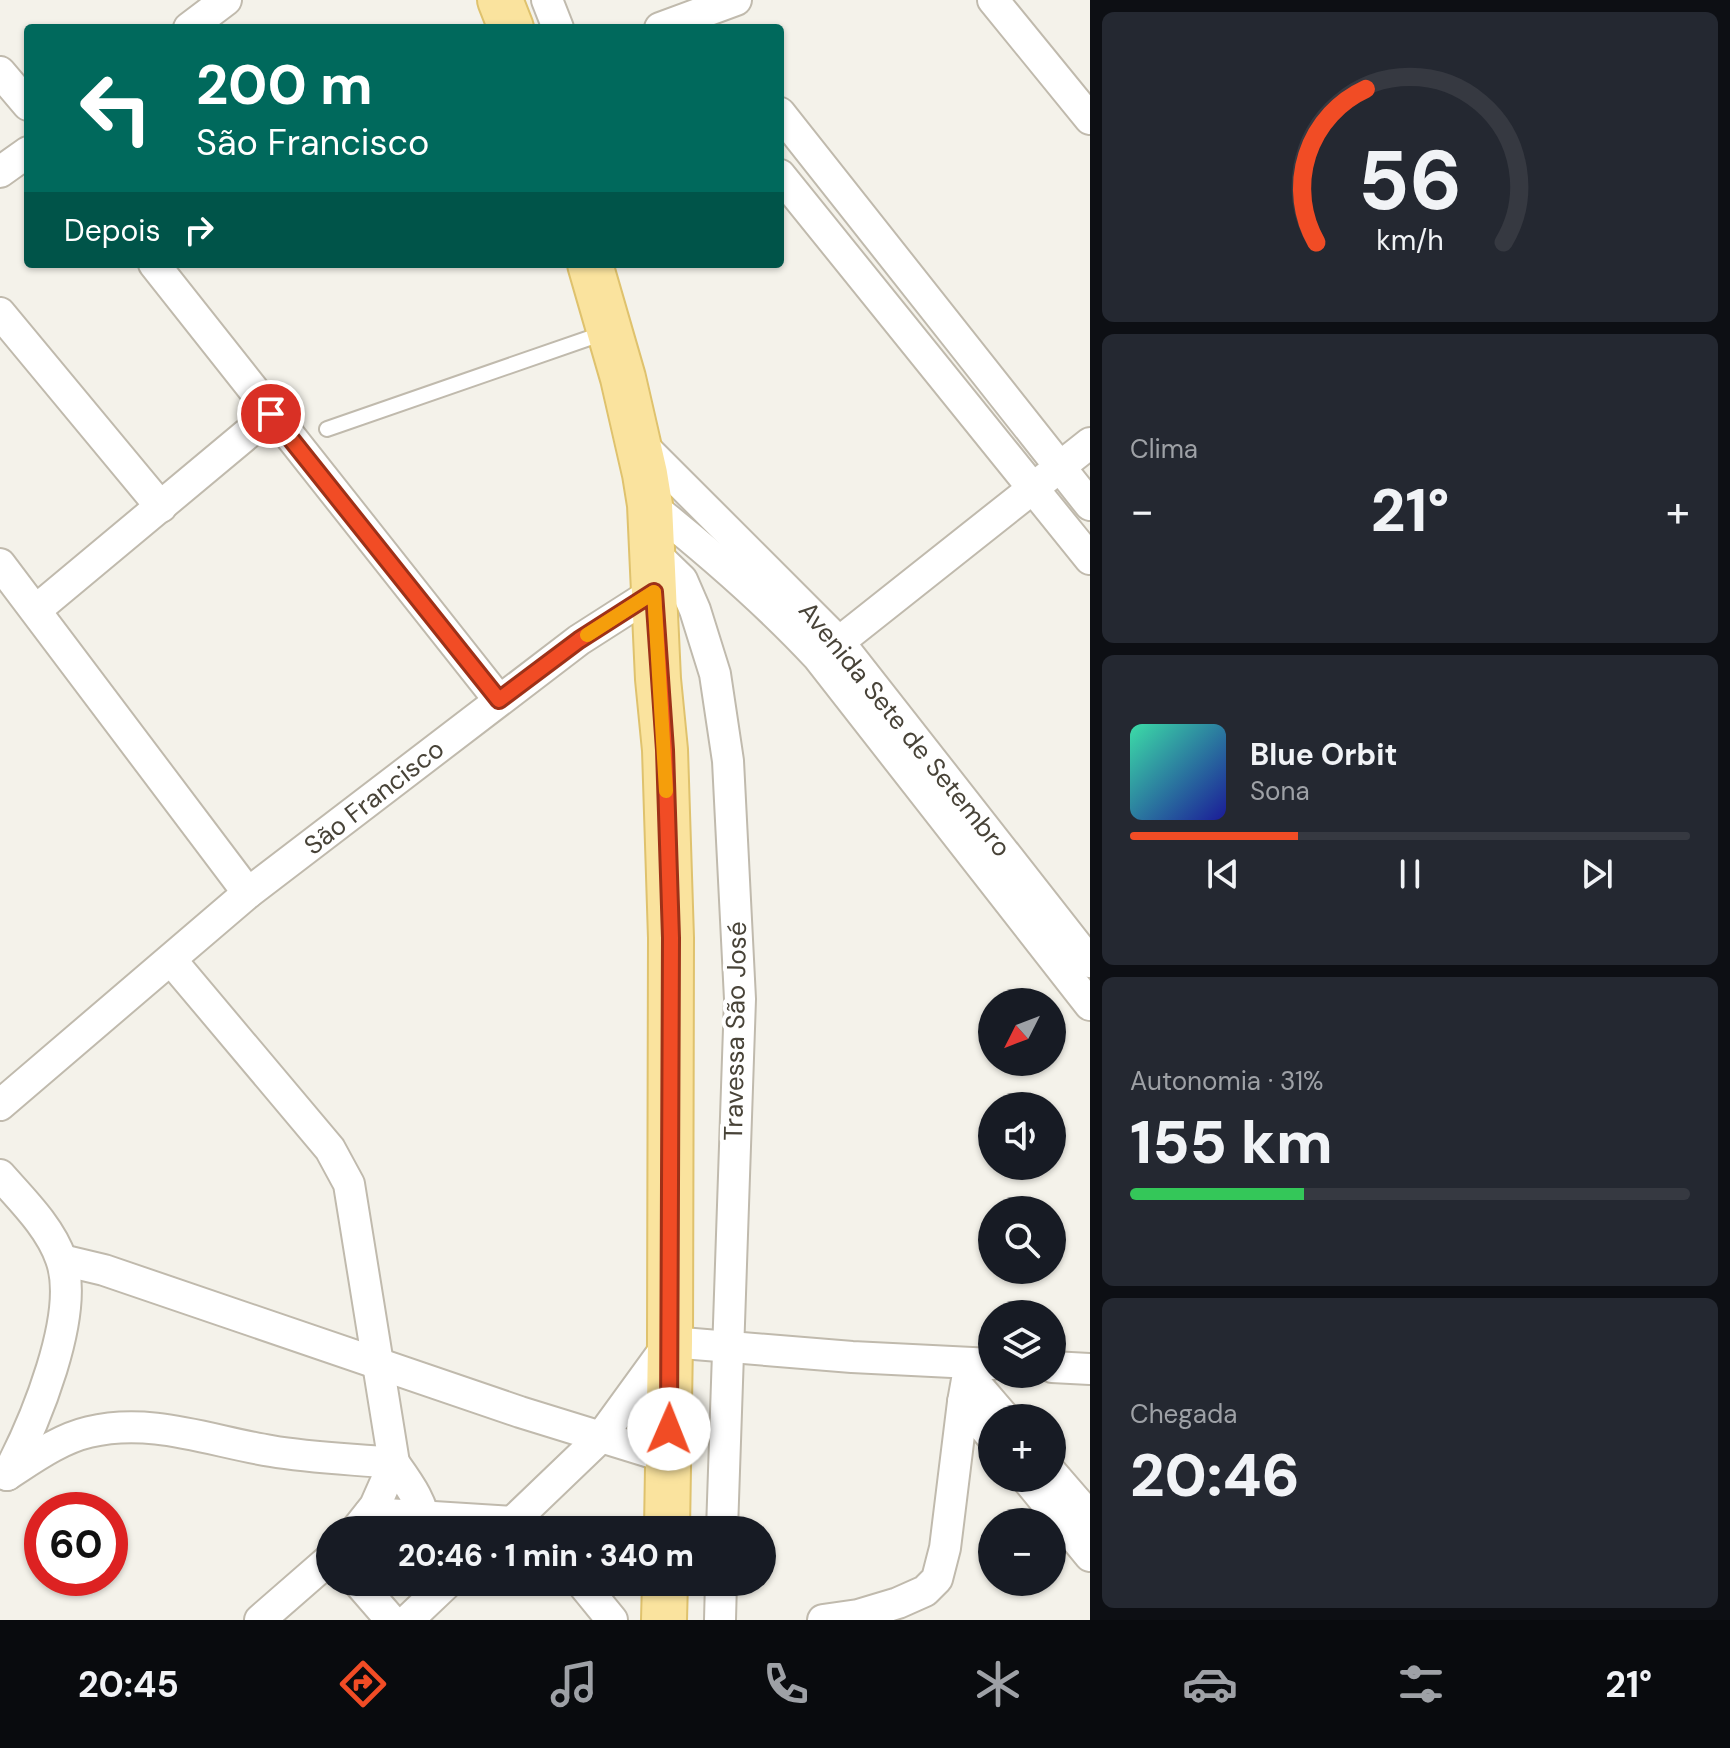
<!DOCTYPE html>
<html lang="pt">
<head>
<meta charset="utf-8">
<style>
  body { margin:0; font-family:"DM Sans",sans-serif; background:#242831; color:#f1f3f6; height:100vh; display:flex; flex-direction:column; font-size:30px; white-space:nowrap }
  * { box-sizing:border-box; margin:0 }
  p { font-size:26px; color:#9ea1a6 }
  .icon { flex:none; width:44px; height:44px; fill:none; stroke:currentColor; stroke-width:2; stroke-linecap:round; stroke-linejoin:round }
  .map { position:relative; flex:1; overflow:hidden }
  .drawer { display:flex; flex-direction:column; gap:12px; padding:12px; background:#0d0f14; width:640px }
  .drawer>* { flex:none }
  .hud { position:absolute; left:24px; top:24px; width:760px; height:244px; border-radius:8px; box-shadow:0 2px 6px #0004; background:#00695c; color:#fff; overflow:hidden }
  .needle { width:52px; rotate:228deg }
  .controls { position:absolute; left:978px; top:988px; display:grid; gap:16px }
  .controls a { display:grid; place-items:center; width:88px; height:88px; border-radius:50%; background:#171b24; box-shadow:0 2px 6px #0004; font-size:40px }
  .speed { position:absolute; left:24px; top:1492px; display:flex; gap:16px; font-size:40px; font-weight:700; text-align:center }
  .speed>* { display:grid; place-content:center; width:104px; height:104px; border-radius:50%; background:#171b24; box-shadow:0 2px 6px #0004; line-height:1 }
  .speed .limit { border:12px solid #d22; background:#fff; color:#111 }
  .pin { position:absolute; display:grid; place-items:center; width:68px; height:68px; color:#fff; margin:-34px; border:4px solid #fff; border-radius:50%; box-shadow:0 2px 8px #0007 }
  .me { position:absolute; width:88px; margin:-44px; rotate:1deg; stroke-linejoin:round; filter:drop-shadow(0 0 6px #0008) }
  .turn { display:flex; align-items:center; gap:28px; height:168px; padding:0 40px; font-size:36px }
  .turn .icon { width:104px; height:104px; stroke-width:2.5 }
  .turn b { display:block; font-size:56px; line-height:68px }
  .then { display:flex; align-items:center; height:76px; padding:0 40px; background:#0003; gap:16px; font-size:30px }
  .big { font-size:60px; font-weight:800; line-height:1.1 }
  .drawer .card { flex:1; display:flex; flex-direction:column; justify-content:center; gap:12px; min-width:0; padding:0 28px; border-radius:12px; background:#242831 }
  .drawer .dial { align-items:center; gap:0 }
  .dial svg { height:208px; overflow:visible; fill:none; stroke:#363941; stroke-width:7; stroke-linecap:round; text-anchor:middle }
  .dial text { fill:#f1f3f6; stroke:none }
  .song { display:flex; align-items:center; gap:24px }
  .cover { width:96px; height:96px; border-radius:12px; background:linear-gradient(135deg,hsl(160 70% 55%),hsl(240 70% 35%)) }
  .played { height:8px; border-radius:4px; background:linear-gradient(90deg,#f14c25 30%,#363941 30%) }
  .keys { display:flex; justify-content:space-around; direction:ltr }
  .heat { display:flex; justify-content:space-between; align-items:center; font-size:44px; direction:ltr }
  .charge { height:12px; border-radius:6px; background:linear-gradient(90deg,#34c759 31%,#363941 0) }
  .trip { position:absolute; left:316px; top:1516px; width:460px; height:80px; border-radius:40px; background:#171b24; box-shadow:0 2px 6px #0004; font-weight:800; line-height:80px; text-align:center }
  .menu { display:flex; height:128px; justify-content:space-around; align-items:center; background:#090b0e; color:#9ea1a6 }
  .menu .icon { width:56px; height:56px }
  .menu .selected { color:#f14c25 }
  .menu b { font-size:36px; color:#f1f3f6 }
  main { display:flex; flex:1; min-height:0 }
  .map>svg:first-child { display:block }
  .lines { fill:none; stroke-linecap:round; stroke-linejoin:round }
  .service-casing { stroke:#c0baad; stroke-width:18 }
  .minor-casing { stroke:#c0baad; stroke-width:34 }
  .primary-casing { stroke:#dfc26d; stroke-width:48 }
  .service { stroke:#fff; stroke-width:14 }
  .minor { stroke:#fff; stroke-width:30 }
  .primary { stroke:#fae39e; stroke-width:44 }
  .route-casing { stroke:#9d3118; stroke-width:20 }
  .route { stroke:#f14c25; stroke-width:14 }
  .slow { stroke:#f59e0b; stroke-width:14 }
  .labels { text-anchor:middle; stroke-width:8; stroke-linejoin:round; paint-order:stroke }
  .street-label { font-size:26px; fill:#484338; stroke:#fff }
</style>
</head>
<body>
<main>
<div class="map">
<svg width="1090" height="1620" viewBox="0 0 1090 1620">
  <rect width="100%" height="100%" fill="#f4f2ea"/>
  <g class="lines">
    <defs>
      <path id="service" d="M327,429L604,333"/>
      <g id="minor">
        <path d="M547,0L558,28"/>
        <path d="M993,0L1090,119"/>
        <path d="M189,28L226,0"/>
        <path d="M660,28L736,0"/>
        <path d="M0,72L28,105"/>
        <path d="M780,113L1090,505"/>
        <path d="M0,172L28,152"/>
        <path d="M780,175L1090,559"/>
        <path d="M154,264L499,700"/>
        <path d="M0,313L161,507"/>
        <path d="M639,442L839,642L1090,962"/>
        <path d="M650,505C709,552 766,601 818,657L1090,1005"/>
        <path d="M652,551L682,580L695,610L715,674L728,761L740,999L722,1530"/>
        <path d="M0,564L248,893"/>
        <path d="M36,610L271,414"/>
        <path d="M839,642L1090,443"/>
        <path d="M171,960L330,1149L349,1184L394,1463L375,1506L356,1530"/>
        <path d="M0,1105L248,893L579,640L654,592"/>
        <path d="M0,1175C22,1200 50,1227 61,1259C81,1314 34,1425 7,1475"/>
        <path d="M62,1260L104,1270L520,1412L669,1458"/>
        <path d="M1052,1367L1090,1369"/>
        <path d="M969,1376L1005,1418"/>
        <path d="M963,1402L992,1437"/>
        <path d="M1052,1473L1090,1517"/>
        <path d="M7,1475C32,1459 59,1439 89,1432C151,1417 210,1441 271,1451C311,1458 353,1459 394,1463C409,1484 424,1504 426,1530"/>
        <path d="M1026,1478L1090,1556"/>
        <path d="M370,1513L513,1522L523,1530"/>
        <path d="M504,1530L601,1437L670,1342L852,1357L992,1364"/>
        <path d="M358,1582L391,1620"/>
        <path d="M581,1582L612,1620"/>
        <path d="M260,1620L330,1559"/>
        <path d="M408,1620L448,1582"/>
        <path d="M720,1620L721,1582"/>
        <path d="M823,1620L858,1615L898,1603L925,1591L937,1579L945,1548L963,1402L970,1363"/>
      </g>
      <g id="primary">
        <path d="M500,0L511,28"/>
        <path d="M590,264L623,378L645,474L650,505L658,679L665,750L671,938L670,1342L667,1530"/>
        <path d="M664,1620L665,1582"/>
      </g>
    </defs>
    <use href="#service" class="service-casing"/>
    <use href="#minor" class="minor-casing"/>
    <use href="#primary" class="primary-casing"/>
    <use href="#service" class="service"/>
    <use href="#minor" class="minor"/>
    <use href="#primary" class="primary"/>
  </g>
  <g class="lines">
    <defs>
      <path id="route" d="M271,414L499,700L579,640L654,592L665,750L671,938L669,1429"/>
    </defs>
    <use href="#route" class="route-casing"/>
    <use href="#route" class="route"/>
    <path class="slow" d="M587,635L654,592L666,791"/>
  </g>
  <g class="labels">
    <g class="street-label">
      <text transform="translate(905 729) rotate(51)" y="9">Avenida Sete de Setembro</text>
      <text transform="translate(374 797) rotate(-38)" y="9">São Francisco</text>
      <text transform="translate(735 1031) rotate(-89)" y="9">Travessa São José</text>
    </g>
  </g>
</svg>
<div class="controls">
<a><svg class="needle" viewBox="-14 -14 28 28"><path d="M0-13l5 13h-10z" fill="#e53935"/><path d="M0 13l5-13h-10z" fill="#9ea1a6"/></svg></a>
<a><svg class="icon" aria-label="sound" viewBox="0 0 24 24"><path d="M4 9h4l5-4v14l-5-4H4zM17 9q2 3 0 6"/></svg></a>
<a><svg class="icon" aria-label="search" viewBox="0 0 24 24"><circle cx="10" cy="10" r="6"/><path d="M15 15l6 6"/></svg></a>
<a><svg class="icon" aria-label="layers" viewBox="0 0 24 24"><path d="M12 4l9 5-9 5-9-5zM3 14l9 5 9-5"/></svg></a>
<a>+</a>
<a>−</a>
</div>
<div class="speed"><div class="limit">60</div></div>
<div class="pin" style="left:271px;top:414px;background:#d93025"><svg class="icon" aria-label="arrive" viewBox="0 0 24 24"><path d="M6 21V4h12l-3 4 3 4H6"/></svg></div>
<svg class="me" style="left:669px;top:1429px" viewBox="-20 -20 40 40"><circle r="19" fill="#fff"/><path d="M0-13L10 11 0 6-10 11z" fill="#f14c25"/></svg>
<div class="trip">20:46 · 1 min · 340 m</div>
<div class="hud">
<div class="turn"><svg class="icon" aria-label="left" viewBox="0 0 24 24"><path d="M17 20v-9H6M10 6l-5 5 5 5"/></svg><div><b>200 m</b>São Francisco</div></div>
<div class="then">Depois<svg class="icon" aria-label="right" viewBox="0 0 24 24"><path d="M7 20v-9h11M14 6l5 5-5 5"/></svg></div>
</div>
</div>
<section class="drawer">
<div class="card dial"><svg viewBox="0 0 100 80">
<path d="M14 69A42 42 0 1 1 86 69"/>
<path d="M14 69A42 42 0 0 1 33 10" stroke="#f14c25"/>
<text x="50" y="56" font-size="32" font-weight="700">56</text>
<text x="50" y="72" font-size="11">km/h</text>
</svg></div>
<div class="card"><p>Clima</p>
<div class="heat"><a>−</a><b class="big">21°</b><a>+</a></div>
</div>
<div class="card">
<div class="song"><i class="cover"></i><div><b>Blue Orbit</b><p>Sona</p></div></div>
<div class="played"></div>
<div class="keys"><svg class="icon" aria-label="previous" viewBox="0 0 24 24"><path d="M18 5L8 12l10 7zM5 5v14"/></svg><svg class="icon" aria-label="pause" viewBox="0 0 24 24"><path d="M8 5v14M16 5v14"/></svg><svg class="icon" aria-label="next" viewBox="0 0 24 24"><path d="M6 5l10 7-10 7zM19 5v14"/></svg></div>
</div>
<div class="card"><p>Autonomia · 31%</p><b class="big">155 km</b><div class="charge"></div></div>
<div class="card"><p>Chegada</p><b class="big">20:46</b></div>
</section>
</main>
<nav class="menu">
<b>20:45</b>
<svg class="icon selected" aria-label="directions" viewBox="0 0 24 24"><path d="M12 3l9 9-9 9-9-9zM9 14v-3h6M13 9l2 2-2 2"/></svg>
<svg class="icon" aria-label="music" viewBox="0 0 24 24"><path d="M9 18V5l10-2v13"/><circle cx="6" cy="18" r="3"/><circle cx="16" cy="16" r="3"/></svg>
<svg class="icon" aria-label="phone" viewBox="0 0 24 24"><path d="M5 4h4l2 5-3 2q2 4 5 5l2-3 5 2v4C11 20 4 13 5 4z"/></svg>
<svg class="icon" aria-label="climate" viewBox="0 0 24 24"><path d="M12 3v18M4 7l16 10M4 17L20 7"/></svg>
<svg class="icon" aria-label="car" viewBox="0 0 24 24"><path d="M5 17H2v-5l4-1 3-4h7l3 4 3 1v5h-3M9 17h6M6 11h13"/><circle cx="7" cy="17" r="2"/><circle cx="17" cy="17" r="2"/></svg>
<svg class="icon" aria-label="filters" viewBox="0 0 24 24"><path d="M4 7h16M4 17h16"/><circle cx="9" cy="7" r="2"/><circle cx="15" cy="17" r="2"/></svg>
<b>21°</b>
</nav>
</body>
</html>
